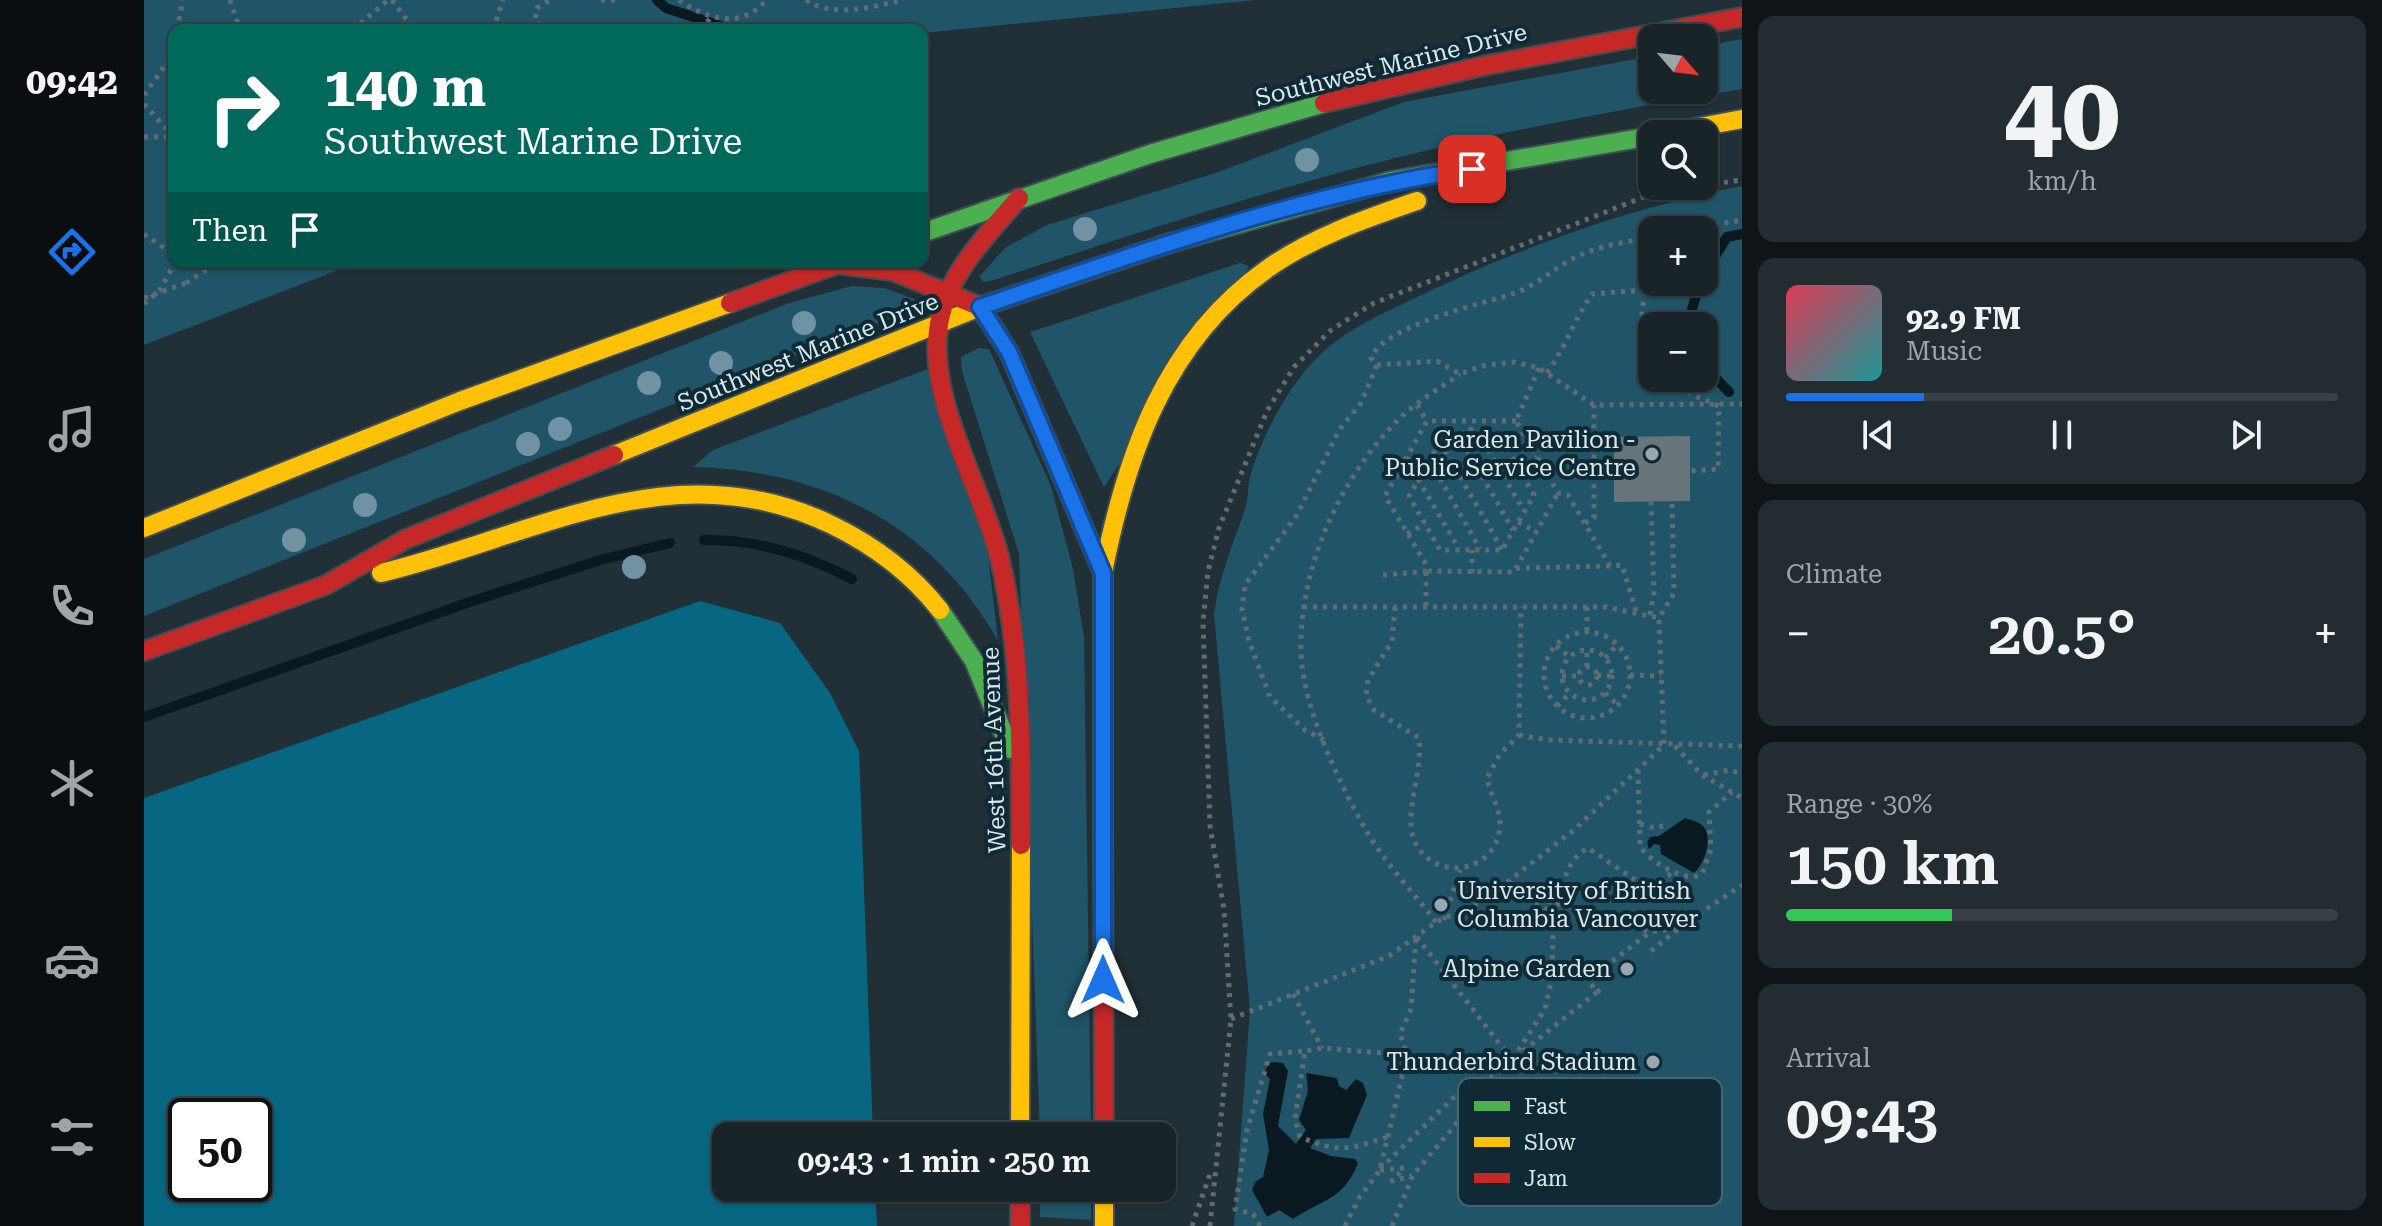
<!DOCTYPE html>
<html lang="en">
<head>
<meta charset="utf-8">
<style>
  body { margin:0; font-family:"Roboto Serif",serif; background:#222c31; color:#f1f3f6; height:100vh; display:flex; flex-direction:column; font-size:30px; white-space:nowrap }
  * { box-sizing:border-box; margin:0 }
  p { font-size:26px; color:#9fa4a8 }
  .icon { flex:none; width:44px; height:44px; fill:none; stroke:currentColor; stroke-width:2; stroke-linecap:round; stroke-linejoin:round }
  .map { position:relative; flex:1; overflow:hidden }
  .panel { display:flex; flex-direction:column; gap:16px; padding:16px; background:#0e1417; width:640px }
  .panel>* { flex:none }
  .banner { position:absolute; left:24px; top:24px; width:760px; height:244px; border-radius:16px; box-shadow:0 2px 6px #0004,0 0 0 2px #374146; background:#00695c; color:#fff; overflow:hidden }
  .needle { width:52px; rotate:118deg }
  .buttons { position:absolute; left:1494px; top:24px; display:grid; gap:16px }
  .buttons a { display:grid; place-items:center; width:80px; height:80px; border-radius:16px; background:#192429; box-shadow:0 2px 6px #0004,0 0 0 2px #374146; font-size:40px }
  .speed { position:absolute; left:24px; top:1098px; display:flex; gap:16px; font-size:40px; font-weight:700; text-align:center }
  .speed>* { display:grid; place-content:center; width:104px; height:104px; border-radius:50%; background:#192429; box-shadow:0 2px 6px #0004,0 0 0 2px #374146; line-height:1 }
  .speed .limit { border:4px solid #111; border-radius:12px; background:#fff; color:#111 }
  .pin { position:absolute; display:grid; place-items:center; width:68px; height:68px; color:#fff; margin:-34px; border-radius:16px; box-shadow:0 4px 12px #0006 }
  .me { position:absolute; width:88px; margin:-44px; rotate:0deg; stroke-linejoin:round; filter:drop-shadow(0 0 6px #0008) }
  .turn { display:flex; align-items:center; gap:28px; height:168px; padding:0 24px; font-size:36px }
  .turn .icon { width:104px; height:104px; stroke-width:2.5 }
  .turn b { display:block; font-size:56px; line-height:68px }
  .then { display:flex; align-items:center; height:76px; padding:0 24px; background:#0003; gap:16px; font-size:30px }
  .big { font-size:60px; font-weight:600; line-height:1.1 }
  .panel .widget { flex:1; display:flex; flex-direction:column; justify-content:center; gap:12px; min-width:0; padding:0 28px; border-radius:16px; background:#222c31 }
  .panel .dial { align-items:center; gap:0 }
  .dial b { font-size:104px; line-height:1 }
  .song { display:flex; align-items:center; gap:24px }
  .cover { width:96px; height:96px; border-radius:12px; background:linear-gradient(135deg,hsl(350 70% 55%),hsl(180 70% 35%)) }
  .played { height:8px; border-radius:4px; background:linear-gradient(90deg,#1a73e8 25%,#374146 25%) }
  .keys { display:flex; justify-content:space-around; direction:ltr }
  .heat { display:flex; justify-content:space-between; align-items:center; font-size:44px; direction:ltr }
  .charge { height:12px; border-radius:6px; background:linear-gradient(90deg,#34c759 30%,#374146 0) }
  .trip { position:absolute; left:568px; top:1122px; width:464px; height:80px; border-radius:16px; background:#192429; box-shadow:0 2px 6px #0004,0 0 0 2px #374146; font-weight:600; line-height:80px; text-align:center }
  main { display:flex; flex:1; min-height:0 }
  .menu { display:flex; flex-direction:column; width:144px; justify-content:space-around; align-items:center; background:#0a0e10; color:#9fa4a8 }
  .menu .icon { width:56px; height:56px }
  .menu .active { color:#1a73e8 }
  .menu b { font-size:36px; color:#f1f3f6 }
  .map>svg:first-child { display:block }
  .green { fill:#205569; fill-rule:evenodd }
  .forest { fill:#076681; fill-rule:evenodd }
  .water { fill:#0a191f }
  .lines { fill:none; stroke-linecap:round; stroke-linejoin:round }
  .stream { stroke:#0a191f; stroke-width:10 }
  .building { fill:#67747a }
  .fast-casing { stroke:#404d53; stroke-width:22 }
  .slow-casing { stroke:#404d53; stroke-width:22 }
  .jam-casing { stroke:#404d53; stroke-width:22 }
  .path { stroke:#606c72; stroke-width:5; stroke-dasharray:4 6; stroke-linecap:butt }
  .fast { stroke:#4caf50; stroke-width:18 }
  .slow { stroke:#ffc107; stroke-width:18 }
  .jam { stroke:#c62828; stroke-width:18 }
  .path-bridge { stroke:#606c72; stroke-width:5; stroke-dasharray:4 6; stroke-linecap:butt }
  .tree { fill:#7092a2 }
  .route-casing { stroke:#114b97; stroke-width:20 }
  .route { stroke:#1a73e8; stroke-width:14 }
  .poi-dot { fill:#98a8ae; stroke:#0f2a35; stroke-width:3 }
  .labels { text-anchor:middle; stroke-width:8; stroke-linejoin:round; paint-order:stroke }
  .street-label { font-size:24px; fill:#d8e8ee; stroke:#0f2a35 }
  .poi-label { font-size:24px; fill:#d8e8ee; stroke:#0f2a35; text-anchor:end }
  .key { fill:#0f2a35; stroke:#4b636c; stroke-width:2 }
  .key-label { font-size:22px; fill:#d8e8ee }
</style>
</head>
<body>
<main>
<nav class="menu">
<b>09:42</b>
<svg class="icon active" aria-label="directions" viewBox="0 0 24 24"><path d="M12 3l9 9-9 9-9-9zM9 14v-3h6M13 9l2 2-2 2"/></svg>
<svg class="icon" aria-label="music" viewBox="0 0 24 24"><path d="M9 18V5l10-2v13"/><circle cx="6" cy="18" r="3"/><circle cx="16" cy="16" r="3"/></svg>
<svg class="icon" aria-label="phone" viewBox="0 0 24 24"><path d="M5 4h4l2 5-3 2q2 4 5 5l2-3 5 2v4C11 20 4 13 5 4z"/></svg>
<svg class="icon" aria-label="climate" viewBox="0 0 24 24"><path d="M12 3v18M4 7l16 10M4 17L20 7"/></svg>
<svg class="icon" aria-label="car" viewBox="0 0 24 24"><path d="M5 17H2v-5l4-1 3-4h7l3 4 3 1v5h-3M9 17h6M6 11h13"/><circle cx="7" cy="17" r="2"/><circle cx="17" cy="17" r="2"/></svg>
<svg class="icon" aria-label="filters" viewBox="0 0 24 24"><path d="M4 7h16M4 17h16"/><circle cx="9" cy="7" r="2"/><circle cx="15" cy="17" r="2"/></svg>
</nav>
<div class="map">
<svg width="1598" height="1226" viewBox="0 0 1598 1226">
  <rect width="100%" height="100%" fill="#213037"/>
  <g class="green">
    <path d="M0,0H1112L778,33V30H30V262H215L0,345Z"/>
    <path d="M1598,39V89C1454,113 1310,140 1169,180C1062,210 956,245 850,280L840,282L835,277L861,248L903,225L1072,173L1260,102L1508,56V90H1560V46Z"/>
    <path d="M1598,186V1226H1090L1106,1010L1070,614C1075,575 1089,545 1101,509C1105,498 1103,485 1107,473C1119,435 1144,386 1173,358C1200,330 1236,315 1271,298C1375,248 1484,208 1598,186ZM1508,230H1560V282H1508ZM1508,326H1560V378H1508Z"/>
    <path d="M1096,263L1105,266L960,487L886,332Z"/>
    <path d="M708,286L740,288L781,303L777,308L722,327L0,616V559L645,303Z"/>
    <path d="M835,348L845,349L907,486L929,569L940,637L947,1136H896L875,554L818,371L817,357Z"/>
    <path d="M784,369L842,538L854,641C789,525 680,470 549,467L569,450Z"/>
    <path d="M896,1188H947V1220L896,1217Z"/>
  </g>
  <path class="forest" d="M556,601L636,623L686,693L715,751L729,1136H582V1188H731L733,1226H0V798ZM42,1116H110V1184H42Z"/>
  <g class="water">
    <path d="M1541,818C1546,820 1554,821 1559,826C1570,838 1560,865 1550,873L1517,854L1516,845L1510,844L1505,849L1503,843L1506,837L1515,836Z"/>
    <path d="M1131,1062L1139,1063L1144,1071L1134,1126L1152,1144L1162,1130L1155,1120L1164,1091L1162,1073L1193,1078L1195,1086L1202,1090L1212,1079L1219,1083L1223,1095L1205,1138L1172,1139L1166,1148L1187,1156L1211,1159L1214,1163C1199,1201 1178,1199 1149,1219L1135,1210L1123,1217L1108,1190L1111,1182L1119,1177L1125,1150L1119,1114L1126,1079L1120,1073L1125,1063Z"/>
  </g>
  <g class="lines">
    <g class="stream">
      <path d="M513,0L522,8L589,30"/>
      <path d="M1560,274L1583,237L1598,234"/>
      <path d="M1543,326L1556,282"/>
      <path d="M1560,366L1585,392"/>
      <path d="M560,540C613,539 662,555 708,579"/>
      <path d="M0,717L326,602L456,560L526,543"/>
    </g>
  </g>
  <path class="building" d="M1546,436V501L1470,502V437Z"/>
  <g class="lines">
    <defs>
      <g id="fast">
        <path d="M778,233L1006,154L1180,103"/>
        <path d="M1026,243L1247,181L1508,136"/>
        <path d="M796,610L830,661L866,749"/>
      </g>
      <g id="slow">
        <path d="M1518,134L1598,119"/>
        <path d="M836,307L865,352L959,573V824"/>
        <path d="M470,455L836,307L1026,243"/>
        <path d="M0,528L316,401L586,303"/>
        <path d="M237,573C391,536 530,448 688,525C729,545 767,573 796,610"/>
        <path d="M959,573C982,455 1021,341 1123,269C1168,237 1221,219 1273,201"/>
        <path d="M876,1136L877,845"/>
        <path d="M960,1188V1226"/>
      </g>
      <g id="jam">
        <path d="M1180,103L1339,66L1598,17"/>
        <path d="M875,198C841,237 800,277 794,331C785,404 839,489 856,560C878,655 877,748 877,845"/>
        <path d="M693,264L749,271L832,305"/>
        <path d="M586,303L699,262"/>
        <path d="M0,651L182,585L262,539L470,455"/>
        <path d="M959,824L960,1136"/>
        <path d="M876,1188V1226"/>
      </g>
    </defs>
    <use href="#fast" class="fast-casing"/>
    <use href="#slow" class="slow-casing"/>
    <use href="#jam" class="jam-casing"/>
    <g class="path">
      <path d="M86,0L96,30"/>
      <path d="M248,0L265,23L284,30"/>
      <path d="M457,0H476"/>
      <path d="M535,0C562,19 598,30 622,0"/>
      <path d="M662,0C691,19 729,6 760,0"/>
      <path d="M33,30L39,0"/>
      <path d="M209,30L244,0"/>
      <path d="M349,30L359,0"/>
      <path d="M405,30L391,22L393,8L406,0"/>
      <path d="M557,30L567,17"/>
      <path d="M0,95L27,57L30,44"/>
      <path d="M0,104L27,134"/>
      <path d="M0,137H30"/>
      <path d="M1560,185L1598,180"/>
      <path d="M1541,230L1598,220"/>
      <path d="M0,234L30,255"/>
      <path d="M1508,237C1485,242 1457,245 1436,255C1413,265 1394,285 1371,293C1339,304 1240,325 1227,358L1233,365L1293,361L1316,374L1338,366L1370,362L1395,368L1450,405L1598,404"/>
      <path d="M42,283L74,262"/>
      <path d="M0,304L16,290L31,262"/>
      <path d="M1508,354C1496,333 1492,299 1511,282"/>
      <path d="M1395,368L1372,421L1414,493L1424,495L1466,566L1478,565L1492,611"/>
      <path d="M1403,373C1421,348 1430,320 1448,294L1502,290"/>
      <path d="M1529,378L1547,394L1575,406L1574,469L1547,471"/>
      <path d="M1273,405L1283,421"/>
      <path d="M1372,421H1283L1241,496L1286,571L1370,572L1414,493"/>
      <path d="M1358,440L1390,495L1358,550H1296L1265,496L1296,442Z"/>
      <path d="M1318,441L1369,530"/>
      <path d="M1327,441V421"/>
      <path d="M1339,441L1380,511"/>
      <path d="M1296,442L1358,549"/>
      <path d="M1262,458L1281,468"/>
      <path d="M1286,461L1336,549"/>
      <path d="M1375,469L1393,457"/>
      <path d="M1450,473H1469"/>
      <path d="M1274,479L1315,549"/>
      <path d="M1374,522L1392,532"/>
      <path d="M1441,523L1450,518V405"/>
      <path d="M1263,534L1281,524"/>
      <path d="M1372,568L1466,566"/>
      <path d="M1328,573V550"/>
      <path d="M1239,575L1286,571"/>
      <path d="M1282,606V572"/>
      <path d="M1159,607H1462L1515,618"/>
      <path d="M1251,607L1248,641L1224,680L1222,695L1230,710L1275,738C1279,768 1261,812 1269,837C1285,883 1352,876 1356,826C1357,811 1346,794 1343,778L1356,754L1375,735L1377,607"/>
      <path d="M1443,607V632"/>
      <path d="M1506,615L1510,593L1507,501"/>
      <circle cx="1443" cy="675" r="43"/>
      <path d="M1412,646L1426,657"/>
      <circle cx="1443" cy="675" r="25"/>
      <path d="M1461,658L1473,645"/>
      <circle cx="1444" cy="676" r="9"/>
      <path d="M1443,667V650"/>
      <path d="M1453,675L1468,676"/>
      <path d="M1486,675L1517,676"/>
      <path d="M1418,676H1434"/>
      <path d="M1461,693L1474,705"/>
      <path d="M1413,706L1426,693"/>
      <path d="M1375,735L1404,740L1598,746"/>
      <path d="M1180,740L1161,730L1126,697L1105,641L1098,609L1101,585L1153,515L1195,430L1217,403L1233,365"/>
      <path d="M1531,746L1558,775L1598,798"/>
      <path d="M1494,770L1496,846C1505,861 1541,884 1558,874L1567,849L1565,812L1588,792"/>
      <path d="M1560,775L1586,770L1598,774"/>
      <path d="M1496,824L1511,828L1522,825"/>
      <path d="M1365,882L1384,896"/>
      <path d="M1384,896L1404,911L1409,925L1408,977L1401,1009L1368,1060L1453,992L1444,980L1506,932"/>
      <path d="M1394,899L1470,917L1506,932L1534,928L1598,885"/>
      <path d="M1413,905C1419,884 1423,859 1444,848L1496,883L1508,885L1530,872"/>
      <path d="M1300,920L1316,870"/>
      <path d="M1292,922C1269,892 1241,863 1222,830C1195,783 1159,708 1157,653C1155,569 1194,482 1252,422C1270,403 1295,389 1316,374"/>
      <path d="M1507,951L1534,929"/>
      <path d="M1453,992L1460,987"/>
      <path d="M1149,994L1178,1048"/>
      <path d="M1087,1019L1245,956L1292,922L1342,899L1431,829L1520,745L1515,618L1530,593L1528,501"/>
      <path d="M1243,1137C1204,1150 1195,1153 1156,1137L1151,1118L1161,1051L1178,1048L1263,1055"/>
      <path d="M1236,1169L1309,1098L1332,1090"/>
      <path d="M1236,1170L1260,1168L1248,1181L1268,1176"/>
      <path d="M1048,1226L1066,1174"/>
      <path d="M1066,1226L1087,1019L1080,910L1066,826L1059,622L1064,571L1075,528L1123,411L1150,367L1187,330L1230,303L1505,195L1557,186"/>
      <path d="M1116,1226L1109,1214L1091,1209L1103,1130L1126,1054L1161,1051"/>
      <path d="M1201,1226L1215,1198L1236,1170L1263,1055L1256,1034L1267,1009L1272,937"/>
      <path d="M1248,1226L1269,1175L1323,1111L1332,1090L1368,1060L1272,936"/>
    </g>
    <use href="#fast" class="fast"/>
    <use href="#slow" class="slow"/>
    <use href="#jam" class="jam"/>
    <path class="path-bridge" d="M0,298L42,283"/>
  </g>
  <g class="tree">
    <circle cx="1163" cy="160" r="12"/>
    <circle cx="941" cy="229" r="12"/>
    <circle cx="660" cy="323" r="12"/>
    <circle cx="577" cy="363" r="12"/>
    <circle cx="505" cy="383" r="12"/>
    <circle cx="416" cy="429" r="12"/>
    <circle cx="384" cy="444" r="12"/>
    <circle cx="221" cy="505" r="12"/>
    <circle cx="150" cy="540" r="12"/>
    <circle cx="490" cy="567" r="12"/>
  </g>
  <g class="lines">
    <defs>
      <path id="route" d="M959,980V573L865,352L836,307C997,252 1160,193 1328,169"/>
    </defs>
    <use href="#route" class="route-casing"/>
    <use href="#route" class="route"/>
  </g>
  <g class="poi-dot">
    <circle cx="1508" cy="454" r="8"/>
    <circle cx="1297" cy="905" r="8"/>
    <circle cx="1483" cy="969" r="8"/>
    <circle cx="1509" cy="1062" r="8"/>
  </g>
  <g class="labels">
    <g class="street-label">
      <text transform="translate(1247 65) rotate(-14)" y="8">Southwest Marine Drive</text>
      <text transform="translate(664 352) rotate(-22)" y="8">Southwest Marine Drive</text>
      <text transform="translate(850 750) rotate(-92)" y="8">West 16th Avenue</text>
    </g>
    <g class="poi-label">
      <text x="1492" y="448">Garden Pavilion -<tspan x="1492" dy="28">Public Service Centre</tspan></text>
      <text x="1313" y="899" text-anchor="start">University of British<tspan x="1313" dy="28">Columbia Vancouver</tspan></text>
      <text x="1467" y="977">Alpine Garden</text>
      <text x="1493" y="1070">Thunderbird Stadium</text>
    </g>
  </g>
  <rect x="1314" y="1078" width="264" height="128" rx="12" class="key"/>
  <rect x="1330" y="1101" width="36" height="10" fill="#4caf50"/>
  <rect x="1330" y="1137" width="36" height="10" fill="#ffc107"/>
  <rect x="1330" y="1173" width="36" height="10" fill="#c62828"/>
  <g class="key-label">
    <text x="1380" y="1114">Fast</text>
    <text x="1380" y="1150">Slow</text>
    <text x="1380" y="1186">Jam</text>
  </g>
</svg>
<div class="buttons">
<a><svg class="needle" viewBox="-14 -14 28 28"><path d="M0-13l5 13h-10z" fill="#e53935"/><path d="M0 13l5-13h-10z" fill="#9fa4a8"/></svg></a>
<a><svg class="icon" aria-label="search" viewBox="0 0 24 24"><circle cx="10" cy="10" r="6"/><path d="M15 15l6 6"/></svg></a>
<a>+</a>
<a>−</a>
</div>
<div class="speed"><div class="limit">50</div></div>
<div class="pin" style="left:1328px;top:169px;background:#d93025"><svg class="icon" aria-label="arrive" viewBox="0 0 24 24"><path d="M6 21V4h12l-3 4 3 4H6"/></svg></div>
<svg class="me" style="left:959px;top:980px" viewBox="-20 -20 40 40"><path d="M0-17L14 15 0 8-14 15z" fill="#1a73e8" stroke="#fff" stroke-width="4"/></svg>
<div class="trip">09:43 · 1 min · 250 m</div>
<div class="banner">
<div class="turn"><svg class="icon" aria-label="right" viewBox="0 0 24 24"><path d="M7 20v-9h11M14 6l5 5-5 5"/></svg><div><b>140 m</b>Southwest Marine Drive</div></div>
<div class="then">Then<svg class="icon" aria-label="arrive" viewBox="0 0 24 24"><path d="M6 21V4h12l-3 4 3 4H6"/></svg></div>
</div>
</div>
<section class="panel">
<div class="widget dial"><b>40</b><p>km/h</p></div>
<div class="widget">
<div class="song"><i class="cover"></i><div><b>92.9 FM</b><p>Music</p></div></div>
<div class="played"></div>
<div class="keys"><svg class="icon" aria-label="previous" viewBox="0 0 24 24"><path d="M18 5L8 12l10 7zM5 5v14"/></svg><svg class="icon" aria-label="pause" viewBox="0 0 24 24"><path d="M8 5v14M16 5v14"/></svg><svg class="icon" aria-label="next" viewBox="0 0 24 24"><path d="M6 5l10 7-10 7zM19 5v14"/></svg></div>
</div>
<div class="widget"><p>Climate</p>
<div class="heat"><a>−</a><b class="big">20.5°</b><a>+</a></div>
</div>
<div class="widget"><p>Range · 30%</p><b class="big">150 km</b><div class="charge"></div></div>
<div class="widget"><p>Arrival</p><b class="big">09:43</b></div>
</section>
</main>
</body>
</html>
